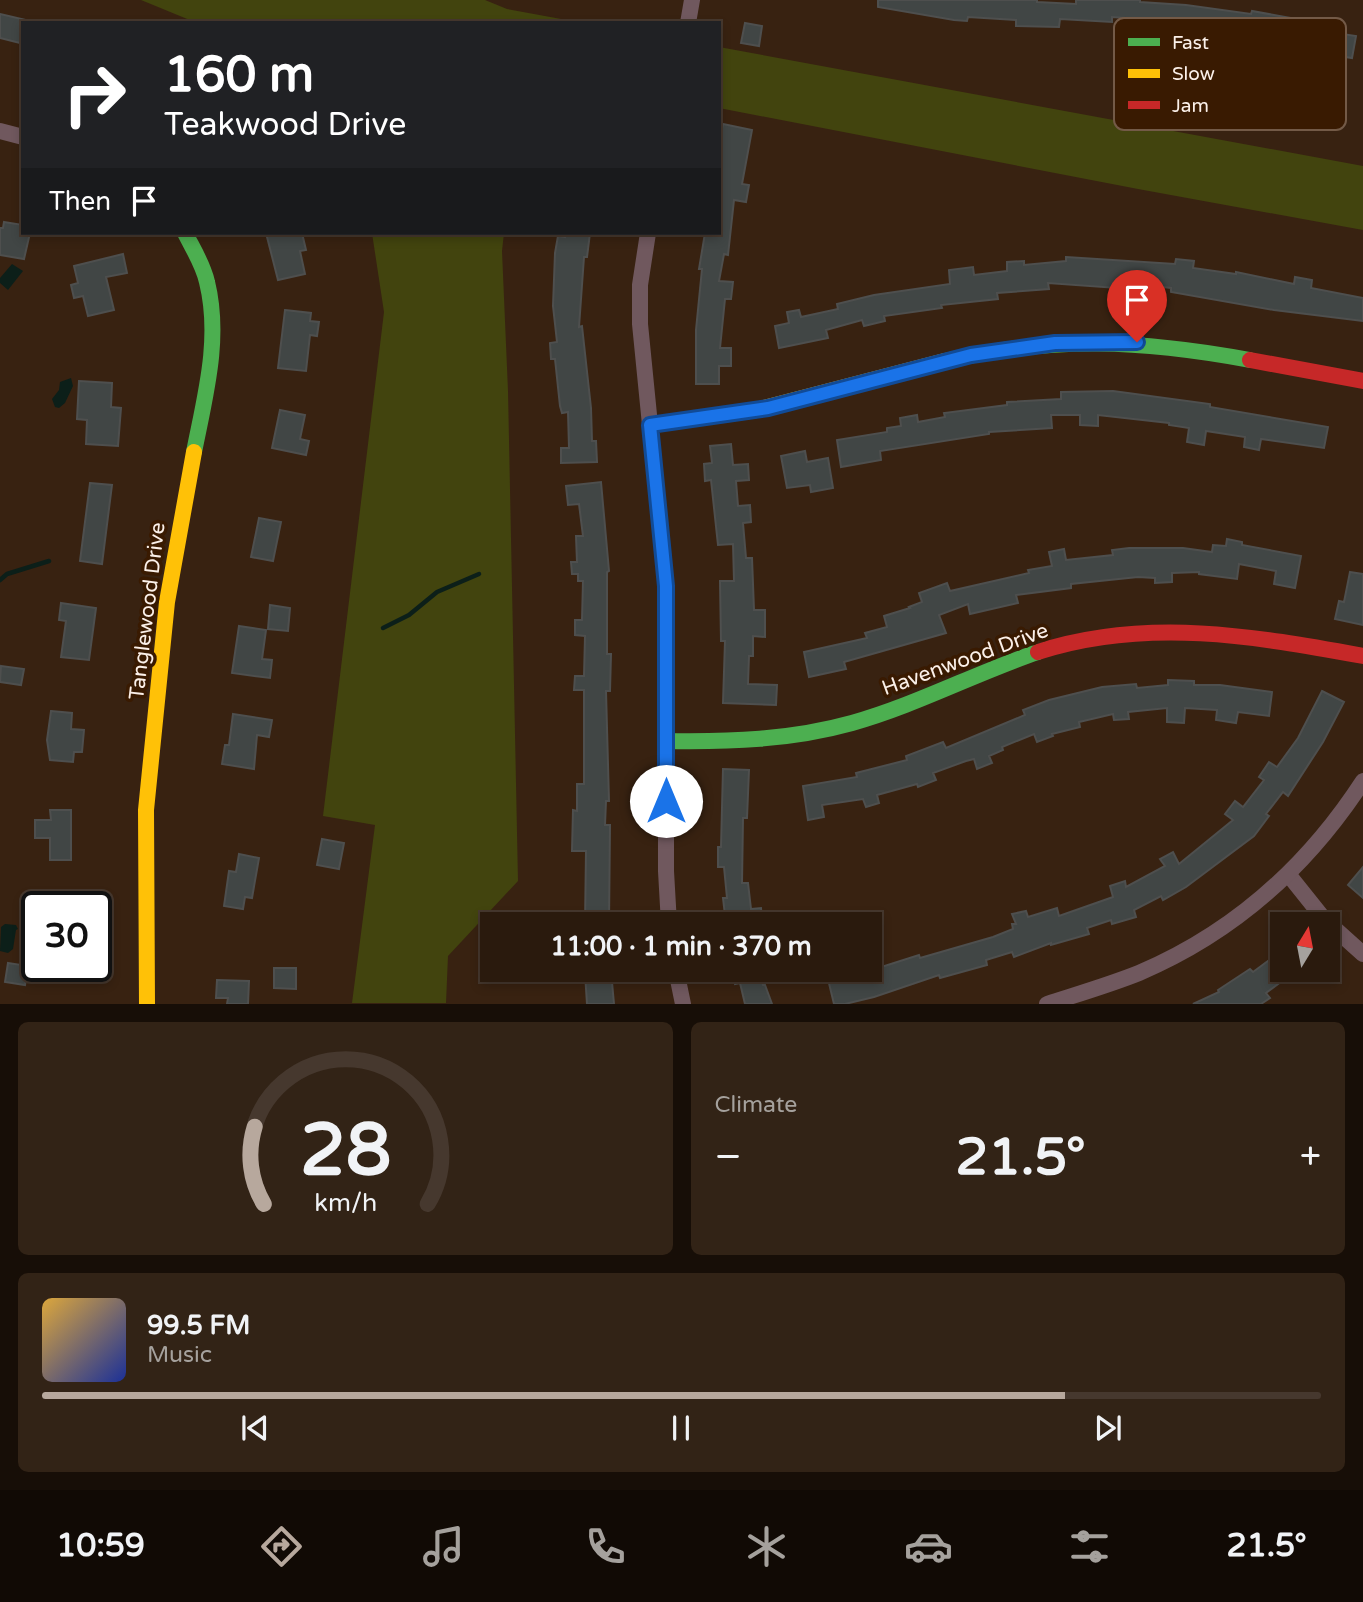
<!DOCTYPE html>
<html lang="en">
<head>
<meta charset="utf-8">
<style>
  body { margin:0; font-family:"Varela Round",sans-serif; background:#322316; color:#f1f3f6; height:100vh; display:flex; flex-direction:column; font-size:26px; white-space:nowrap }
  * { box-sizing:border-box; margin:0 }
  p { font-size:23px; color:#a5a19d }
  .icon { flex:none; width:38px; height:38px; fill:none; stroke:currentColor; stroke-width:2; stroke-linecap:round; stroke-linejoin:round }
  .map { position:relative; height:1004px; overflow:hidden }
  .sheet { display:flex; flex-direction:column; gap:18px; padding:18px; background:#170e07; flex:1 }
  .sheet>* { flex:none }
  .hud { position:absolute; left:21px; top:21px; width:700px; height:214px; border-radius:0px; box-shadow:0 4px 10px #0003,0 0 0 2px #46382e; background:#202124; color:#fff; overflow:hidden }
  .needle { width:46px; rotate:10deg }
  .fabs { position:absolute; left:1270px; top:912px; display:grid; gap:14px }
  .fabs a { display:grid; place-items:center; width:70px; height:70px; border-radius:0px; background:#2a1a0d; box-shadow:0 4px 10px #0003,0 0 0 2px #46382e; font-size:35px }
  .speed { position:absolute; left:21px; top:891px; display:flex; gap:14px; font-size:35px; font-weight:700; text-align:center }
  .speed>* { display:grid; place-content:center; width:91px; height:91px; border-radius:50%; background:#2a1a0d; box-shadow:0 4px 10px #0003,0 0 0 2px #46382e; line-height:1 }
  .speed .limit { border:4px solid #111; border-radius:10px; background:#fff; color:#111 }
  .pin { position:absolute; display:grid; place-items:center; width:60px; height:60px; color:#fff; margin:-72px -30px; border-radius:50% 50% 50% 0; rotate:-45deg; box-shadow:0 0 7px #0007 }
  .pin .icon { rotate:45deg }
  .me { position:absolute; width:77px; margin:-38px; rotate:0deg; stroke-linejoin:round; filter:drop-shadow(0 0 5px #0008) }
  .turn { display:flex; align-items:center; gap:24px; height:147px; padding:0 28px; font-size:32px }
  .turn .icon { width:91px; height:91px; stroke-width:2.5 }
  .turn b { display:block; font-size:49px; line-height:60px }
  .then { display:flex; align-items:center; height:66px; padding:0 28px; background:#0003; gap:14px; font-size:26px }
  .big { font-size:52px; font-weight:700; line-height:1.1 }
  .sheet .card { flex:1; display:flex; flex-direction:column; justify-content:center; gap:10px; min-width:0; padding:0 24px; border-radius:10px; background:#322316 }
  .sheet .dial { align-items:center; gap:0 }
  .dial svg { height:182px; overflow:visible; fill:none; stroke:#46382e; stroke-width:7; stroke-linecap:round; text-anchor:middle }
  .dial text { fill:#f1f3f6; stroke:none }
  .song { display:flex; align-items:center; gap:21px }
  .cover { width:84px; height:84px; border-radius:10px; background:linear-gradient(135deg,hsl(40 70% 55%),hsl(230 70% 35%)) }
  .played { height:7px; border-radius:4px; background:linear-gradient(90deg,#b7a89d 80%,#46382e 80%) }
  .keys { display:flex; justify-content:space-around; direction:ltr }
  .heat { display:flex; justify-content:space-between; align-items:center; font-size:38px; direction:ltr }
  .sheet .tiles { flex:1; display:grid; gap:18px; grid-template-columns:1fr 1fr }
  .card:last-child { grid-column:span 2 }
  .trip { position:absolute; left:480px; top:912px; width:402px; height:70px; border-radius:0px; background:#2a1a0d; box-shadow:0 4px 10px #0003,0 0 0 2px #46382e; font-weight:700; line-height:70px; text-align:center }
  .tab-bar { display:flex; height:112px; justify-content:space-around; align-items:center; background:#110a05; color:#a5a19d }
  .tab-bar .icon { width:49px; height:49px }
  .tab-bar .current { color:#b7a89d }
  .tab-bar b { font-size:32px; color:#f1f3f6 }
  .map>svg:first-child { display:block }
  .green { fill:#42440e }
  .water { fill:#0c1f19 }
  .lines { fill:none; stroke-linecap:round; stroke-linejoin:round }
  .stream { stroke:#0c1f19; stroke-width:4.5 }
  .building { fill:#414645; stroke:#4e4f4e; stroke-width:2 }
  .street { stroke:#70585e; stroke-width:16 }
  .fast { stroke:#4caf50; stroke-width:16 }
  .slow { stroke:#ffc107; stroke-width:16 }
  .jam { stroke:#c62828; stroke-width:16 }
  .route-casing { stroke:#114b97; stroke-width:18 }
  .route { stroke:#1a73e8; stroke-width:12 }
  .labels { text-anchor:middle; stroke-width:7; stroke-linejoin:round; paint-order:stroke }
  .street-label { font-size:21px; fill:#fbf0e9; stroke:#391a01 }
  .key { fill:#391a01; stroke:#735a47; stroke-width:2 }
  .key-label { font-size:19px; fill:#fbf0e9 }
</style>
</head>
<body>
<div class="map">
<svg width="1363" height="1004" viewBox="0 0 1363 1004">
  <rect width="100%" height="100%" fill="#382211"/>
  <g class="green">
    <path d="M141,0H485L507,9L583,23H197Z"/>
    <path d="M719,47L1363,166V230L1138,189L719,108Z"/>
    <path d="M372,233H504L502,251L508,391L518,881L448,956L446,1003H352L375,825L323,816L384,312Z"/>
  </g>
  <g class="water">
    <path d="M12,264L23,271L8,290L0,283V278Z"/>
    <path d="M71,378L73,386L65,403L59,408L55,407L52,399L59,390L60,382Z"/>
    <path d="M5,924L16,925L18,929L16,930L13,949L8,953L0,951L1,927Z"/>
  </g>
  <g class="lines">
    <g class="stream">
      <path d="M0,580L7,574L49,561"/>
      <path d="M383,628L409,615L437,592L479,574"/>
    </g>
  </g>
  <g class="building">
    <path d="M878,0H1037V2L1076,4V0H1140V2L1186,5L1251,14L1252,11L1285,17L1343,27L1342,34L1356,36L1352,58L1283,47L1282,53L1245,46L1247,38L1179,28V32H1161V28L1138,27L1139,19L1112,17V22L1060,19L1059,27L1016,26V20L968,17L967,21L954,20L878,7Z"/>
    <path d="M0,14L26,20L23,23L20,43L0,38Z"/>
    <path d="M745,23L762,26L759,46L741,43Z"/>
    <path d="M723,124L752,130L742,184L749,185L746,202L734,200L728,255L724,254L719,281L733,282L731,299H725L720,348H731V366H719V384H696V330L702,269H699L705,233H719V142Z"/>
    <path d="M4,222L23,225V233H30L24,259L0,255V228H3Z"/>
    <path d="M266,233H302L306,250L300,251L305,274L278,280Z"/>
    <path d="M565,233H590L587,257H584L579,327L582,326L591,408L592,441H596L597,462L561,463V448H569L568,412L562,413L560,406L555,359H551L550,343L557,342L553,306L555,253L558,236L565,237Z"/>
    <path d="M123,254L127,273L106,277L114,310L88,316L83,296L74,298L71,285L78,283L74,266Z"/>
    <path d="M1066,257L1175,264L1176,259L1194,261L1193,268L1236,274V272L1294,284L1295,277L1312,280L1311,288L1363,298V321L1274,310L1171,292V288L1146,285L1145,290L1048,283L1049,289L997,293L998,299L941,305L942,308L884,316L885,321L864,326L862,320L826,330L828,338L779,348L775,326L789,323L787,312L799,310L801,317L838,309L837,304L874,295L950,284L949,270L973,267L974,275L1007,271V262L1024,261V265L1066,261Z"/>
    <path d="M285,310L311,313L310,321L319,322L317,336L310,335L306,371L278,368Z"/>
    <path d="M79,381L112,383L111,407L121,408L118,446L86,444L87,420L77,419Z"/>
    <path d="M1113,391L1210,404V407L1328,427L1324,448L1261,439L1259,450L1244,447L1245,437L1206,431L1204,445L1187,442L1189,428L1169,425V423L1098,415V426L1080,425V415H1051L1052,428L989,432V434L880,451L881,460L841,467L837,440L887,432V428L901,426L900,418L917,415L918,422L945,417L944,413L1007,405V402L1061,399V392Z"/>
    <path d="M280,410L305,415L300,439L309,441L306,455L272,448Z"/>
    <path d="M731,444L733,465L748,464L749,480L736,481L738,506L750,505L751,522L743,523L746,558H752L754,610H765V637L753,636V656H749L748,684L777,685L776,705L723,703L725,641H721L720,581H734L733,544L718,545L711,480L705,481L704,464L712,463L710,446Z"/>
    <path d="M805,451L807,462L828,458L833,488L811,492L810,485L787,488L781,456Z"/>
    <path d="M601,482L609,571L607,572V654H611L610,691H606L609,801H606L605,825H610L609,924H585L586,851H572L573,810L577,811V784H584V690H574L575,676H584L585,636L575,635V620H582L583,581H578V574H572L571,562H577L576,536H583L579,504L568,505L566,486Z"/>
    <path d="M90,483L112,485L102,564L80,561Z"/>
    <path d="M259,518L281,522L273,561L251,557Z"/>
    <path d="M1227,539L1242,542V545L1301,556L1295,588L1274,584L1276,571L1239,564L1237,579L1199,574V572L1172,573V582L1155,583V578L1138,577L1071,584V588L1016,595L1018,603L970,614L968,604L939,615L946,633L844,662L846,669L809,677L804,652L867,638L865,633L887,627L884,616L910,608L909,607L922,602L919,593L947,583L950,591L1029,573L1028,570L1052,566L1049,552L1064,549L1066,560L1113,555L1112,550L1129,548H1183L1212,552L1213,545L1226,546Z"/>
    <path d="M1350,572L1363,574V625L1335,619L1339,601L1344,602Z"/>
    <path d="M61,603L96,608L89,660L61,657L66,621L59,620Z"/>
    <path d="M270,605L290,608L288,631L268,629Z"/>
    <path d="M239,626L266,630L262,659L272,660L270,678L232,673Z"/>
    <path d="M1,666L24,669L21,685L0,682Z"/>
    <path d="M1168,680L1194,681V685H1220L1272,692L1269,716L1238,712L1236,723L1216,720L1217,710L1185,708L1184,723L1167,722V708L1128,712L1129,719L1114,720L1113,714L1079,722L1080,727L1052,734L1053,736L1037,742L1034,734L1002,747L1003,750L989,756L992,763L977,769L974,759L966,761L933,773L936,780L918,787L917,784L877,795L879,803L866,807L863,799L822,805L824,817L808,820L803,786L857,777L856,773L907,760L906,756L943,742L946,748L1025,715L1023,710L1049,700L1102,687L1136,684L1137,688L1168,685Z"/>
    <path d="M1322,691L1344,702L1323,742L1288,796L1283,792L1266,814L1269,816L1254,836L1186,887L1163,900L1161,896L1134,910L1136,917L1112,924L1111,920L1087,928L1089,934L1051,945V943L1014,957L1012,952L986,960L987,965L940,978L939,975L874,997L845,1004H834L828,979L834,978L832,970H872L919,955L920,958L993,937L1013,929L1012,924H1016L1012,914L1026,911L1028,917L1057,908L1059,916L1113,897L1110,886L1125,881L1126,887L1165,866L1160,859L1173,852L1179,864L1233,820L1225,814L1235,801L1243,807L1264,780L1259,777L1269,762L1277,767L1298,738Z"/>
    <path d="M51,711L72,713L71,729L84,730L82,752H74L73,762L50,760L47,740Z"/>
    <path d="M233,714L272,720L269,737L257,735L254,769L222,764L225,745H229Z"/>
    <path d="M723,769L749,770L747,818H743L742,883H748L751,909L761,908L762,921L726,924L723,898H727L724,867H718V847H721Z"/>
    <path d="M50,810H71V860H50V838H35V820H51Z"/>
    <path d="M322,839L344,843L339,869L317,865Z"/>
    <path d="M239,854L259,858L252,898L245,897L243,909L224,906L229,871L236,872Z"/>
    <path d="M1363,867V898L1348,885Z"/>
    <path d="M1283,950V970H1297L1266,993L1270,998L1261,1004H1193L1219,992L1218,990L1250,969L1253,972Z"/>
    <path d="M8,963L28,966L25,985L5,982Z"/>
    <path d="M274,968H296V989L274,988Z"/>
    <path d="M732,970H760L763,985H765L772,1004H745L740,983L735,984Z"/>
    <path d="M611,971L614,1004H587L585,973Z"/>
    <path d="M217,980L249,981L248,1004H227L228,998H216Z"/>
  </g>
  <g class="lines">
    <g class="street">
      <path d="M688,23L692,0"/>
      <path d="M0,131L23,137"/>
      <path d="M648,233L640,285V324L666,586V871L669,924"/>
      <path d="M1288,874L1324,919L1363,954"/>
      <path d="M676,970L683,1004"/>
      <path d="M1047,1004C1078,994 1109,985 1139,973C1233,933 1307,867 1363,781"/>
    </g>
    <g class="fast">
      <path d="M185,233C193,249 203,264 207,282C221,339 205,396 194,452"/>
      <path d="M945,361C1053,336 1142,340 1250,360"/>
      <path d="M666,741C729,742 791,740 852,723C916,705 976,673 1038,652"/>
    </g>
    <g class="slow">
      <path d="M650,425L756,410L945,361"/>
      <path d="M147,1004L146,810L167,602L194,452"/>
    </g>
    <g class="jam">
      <path d="M1250,360L1363,381"/>
      <path d="M1038,652C1146,617 1255,636 1363,656"/>
    </g>
  </g>
  <g class="lines">
    <defs>
      <path id="route" d="M666,801V586L650,425L768,408L971,355L1055,343L1137,342"/>
    </defs>
    <use href="#route" class="route-casing"/>
    <use href="#route" class="route"/>
  </g>
  <g class="labels">
    <g class="street-label">
      <text transform="translate(147 611) rotate(-83)" y="7">Tanglewood Drive</text>
      <text transform="translate(965 659) rotate(-20)" y="7">Havenwood Drive</text>
    </g>
  </g>
  <rect x="1114" y="18" width="232" height="112" rx="10" class="key"/>
  <rect x="1128" y="38" width="32" height="8" fill="#4caf50"/>
  <rect x="1128" y="69" width="32" height="9" fill="#ffc107"/>
  <rect x="1128" y="101" width="32" height="8" fill="#c62828"/>
  <g class="key-label">
    <text x="1172" y="49">Fast</text>
    <text x="1172" y="80">Slow</text>
    <text x="1172" y="112">Jam</text>
  </g>
</svg>
<div class="fabs">
<a><svg class="needle" viewBox="-14 -14 28 28"><path d="M0-13l5 13h-10z" fill="#e53935"/><path d="M0 13l5-13h-10z" fill="#a5a19d"/></svg></a>
</div>
<div class="speed"><div class="limit">30</div></div>
<div class="pin" style="left:1137px;top:342px;background:#d93025"><svg class="icon" aria-label="arrive" viewBox="0 0 24 24"><path d="M6 21V4h12l-3 4 3 4H6"/></svg></div>
<svg class="me" style="left:666px;top:801px" viewBox="-20 -20 40 40"><circle r="19" fill="#fff"/><path d="M0-13L10 11 0 6-10 11z" fill="#1a73e8"/></svg>
<div class="trip">11:00 · 1 min · 370 m</div>
<div class="hud">
<div class="turn"><svg class="icon" aria-label="right" viewBox="0 0 24 24"><path d="M7 20v-9h11M14 6l5 5-5 5"/></svg><div><b>160 m</b>Teakwood Drive</div></div>
<div class="then">Then<svg class="icon" aria-label="arrive" viewBox="0 0 24 24"><path d="M6 21V4h12l-3 4 3 4H6"/></svg></div>
</div>
</div>
<section class="sheet">
<div class="tiles">
<div class="card dial"><svg viewBox="0 0 100 80">
<path d="M14 69A42 42 0 1 1 86 69"/>
<path d="M14 69A42 42 0 0 1 10 35" stroke="#b7a89d"/>
<text x="50" y="56" font-size="32" font-weight="700">28</text>
<text x="50" y="72" font-size="11">km/h</text>
</svg></div>
<div class="card"><p>Climate</p>
<div class="heat"><a>−</a><b class="big">21.5°</b><a>+</a></div>
</div>
<div class="card">
<div class="song"><i class="cover"></i><div><b>99.5 FM</b><p>Music</p></div></div>
<div class="played"></div>
<div class="keys"><svg class="icon" aria-label="previous" viewBox="0 0 24 24"><path d="M18 5L8 12l10 7zM5 5v14"/></svg><svg class="icon" aria-label="pause" viewBox="0 0 24 24"><path d="M8 5v14M16 5v14"/></svg><svg class="icon" aria-label="next" viewBox="0 0 24 24"><path d="M6 5l10 7-10 7zM19 5v14"/></svg></div>
</div>
</div>
</section>
<nav class="tab-bar">
<b>10:59</b>
<svg class="icon current" aria-label="directions" viewBox="0 0 24 24"><path d="M12 3l9 9-9 9-9-9zM9 14v-3h6M13 9l2 2-2 2"/></svg>
<svg class="icon" aria-label="music" viewBox="0 0 24 24"><path d="M9 18V5l10-2v13"/><circle cx="6" cy="18" r="3"/><circle cx="16" cy="16" r="3"/></svg>
<svg class="icon" aria-label="phone" viewBox="0 0 24 24"><path d="M5 4h4l2 5-3 2q2 4 5 5l2-3 5 2v4C11 20 4 13 5 4z"/></svg>
<svg class="icon" aria-label="climate" viewBox="0 0 24 24"><path d="M12 3v18M4 7l16 10M4 17L20 7"/></svg>
<svg class="icon" aria-label="car" viewBox="0 0 24 24"><path d="M5 17H2v-5l4-1 3-4h7l3 4 3 1v5h-3M9 17h6M6 11h13"/><circle cx="7" cy="17" r="2"/><circle cx="17" cy="17" r="2"/></svg>
<svg class="icon" aria-label="filters" viewBox="0 0 24 24"><path d="M4 7h16M4 17h16"/><circle cx="9" cy="7" r="2"/><circle cx="15" cy="17" r="2"/></svg>
<b>21.5°</b>
</nav>
</body>
</html>
